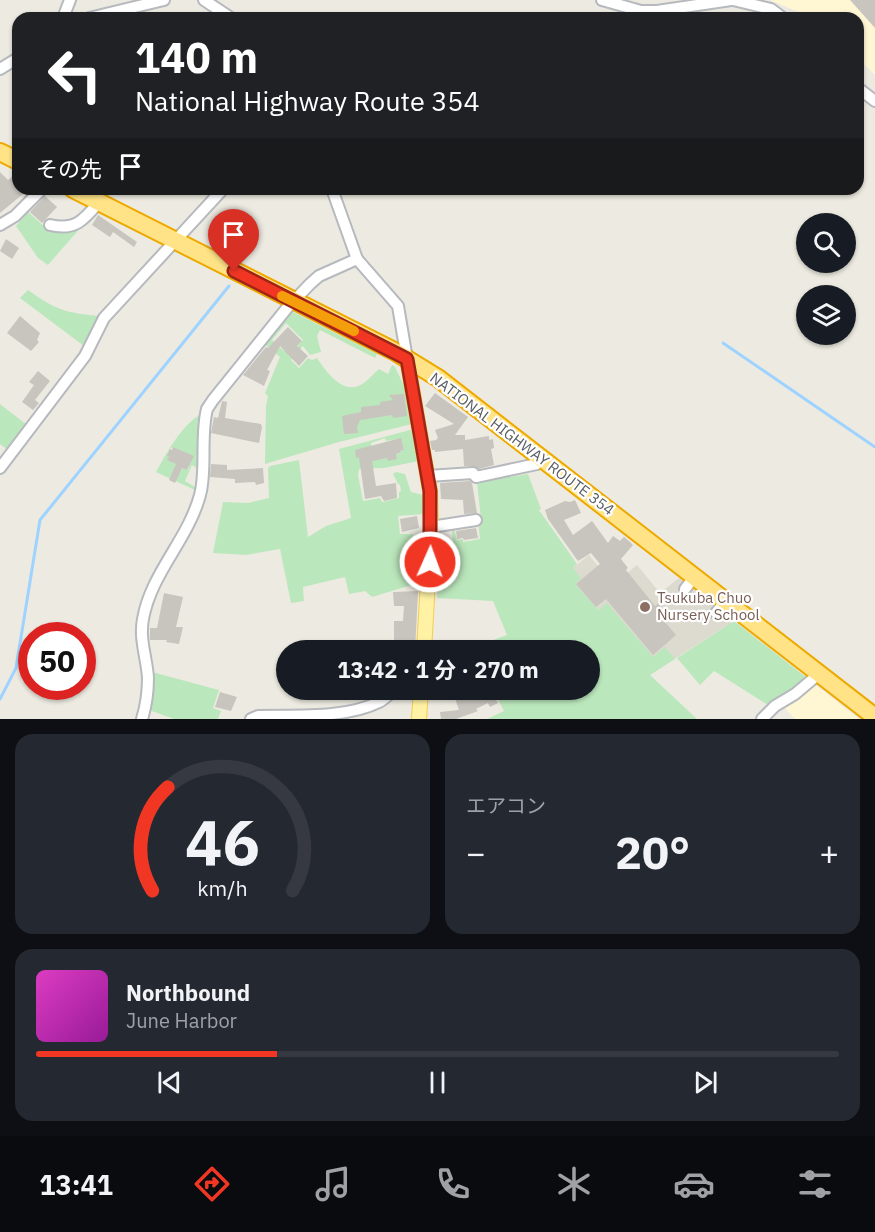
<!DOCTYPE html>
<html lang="ja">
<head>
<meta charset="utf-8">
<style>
  body { margin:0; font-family:"IBM Plex Sans","Noto Sans JP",sans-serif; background:#242831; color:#f1f3f6; height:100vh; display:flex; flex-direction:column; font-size:22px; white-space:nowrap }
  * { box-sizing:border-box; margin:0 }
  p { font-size:20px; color:#9ea1a6 }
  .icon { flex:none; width:33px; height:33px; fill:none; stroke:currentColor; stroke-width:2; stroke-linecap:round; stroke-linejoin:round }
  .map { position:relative; height:719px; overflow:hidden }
  .drawer { display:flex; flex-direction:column; gap:15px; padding:15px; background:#0d0f14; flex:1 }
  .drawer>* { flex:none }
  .guide { position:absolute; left:12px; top:12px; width:852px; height:183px; border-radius:18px; box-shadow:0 2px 4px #0004; background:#202124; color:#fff; overflow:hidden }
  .buttons { position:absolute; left:796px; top:213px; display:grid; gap:12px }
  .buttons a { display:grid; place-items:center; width:60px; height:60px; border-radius:50%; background:#171b24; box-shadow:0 2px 4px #0004; font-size:30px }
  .speed { position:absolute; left:18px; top:622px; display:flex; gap:12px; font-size:30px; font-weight:700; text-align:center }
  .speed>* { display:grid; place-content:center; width:78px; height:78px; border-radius:50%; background:#171b24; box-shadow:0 2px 4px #0004; line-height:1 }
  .speed .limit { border:9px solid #d22; background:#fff; color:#111 }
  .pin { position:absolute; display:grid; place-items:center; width:51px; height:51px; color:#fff; margin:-62px -26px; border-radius:50% 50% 50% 0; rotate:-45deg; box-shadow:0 0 6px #0007 }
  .pin .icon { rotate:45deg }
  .me { position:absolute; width:66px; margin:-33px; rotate:2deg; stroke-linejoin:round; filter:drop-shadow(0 0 4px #0008) }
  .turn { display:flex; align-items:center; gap:21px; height:126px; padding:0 24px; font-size:27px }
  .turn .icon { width:78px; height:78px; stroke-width:2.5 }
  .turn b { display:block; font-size:42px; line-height:51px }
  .then { display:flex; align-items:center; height:57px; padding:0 24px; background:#0003; gap:12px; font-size:22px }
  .big { font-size:45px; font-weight:700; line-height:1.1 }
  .drawer .card { flex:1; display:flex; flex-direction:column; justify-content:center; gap:9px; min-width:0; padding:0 21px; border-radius:18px; background:#242831 }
  .drawer .dial { align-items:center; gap:0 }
  .dial svg { height:156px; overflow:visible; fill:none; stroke:#363941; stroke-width:7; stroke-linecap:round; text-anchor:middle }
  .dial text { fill:#f1f3f6; stroke:none }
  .song { display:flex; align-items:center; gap:18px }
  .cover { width:72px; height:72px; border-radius:9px; background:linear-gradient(135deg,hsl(310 70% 55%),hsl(300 70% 35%)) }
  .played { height:6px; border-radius:3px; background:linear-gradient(90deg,#f13723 30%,#363941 30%) }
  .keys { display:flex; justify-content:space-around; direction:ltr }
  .heat { display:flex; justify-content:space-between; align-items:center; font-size:33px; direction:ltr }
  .drawer .tiles { flex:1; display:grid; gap:15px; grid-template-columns:1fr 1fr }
  .card:last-child { grid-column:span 2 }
  .trip { position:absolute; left:276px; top:640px; width:324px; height:60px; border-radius:30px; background:#171b24; box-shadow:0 2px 4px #0004; font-weight:700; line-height:60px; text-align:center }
  .menu { display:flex; height:96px; justify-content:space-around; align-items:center; background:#090b0e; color:#9ea1a6 }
  .menu .icon { width:42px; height:42px }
  .menu .active { color:#f13723 }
  .menu b { font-size:27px; color:#f1f3f6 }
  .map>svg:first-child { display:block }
  .commercial { fill:#fff6d4 }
  .education { fill:#dddad0 }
  .green { fill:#bbe7bc; fill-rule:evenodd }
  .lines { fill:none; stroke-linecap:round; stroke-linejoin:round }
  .stream { stroke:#9fd3ff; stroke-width:3 }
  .building { fill:#c8c4be }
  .minor-casing { stroke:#b6b9be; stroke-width:14 }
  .major-casing { stroke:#f8cc4f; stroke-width:16 }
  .highway-casing { stroke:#eea900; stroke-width:20 }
  .minor { stroke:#fff; stroke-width:10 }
  .major { stroke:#fff2a4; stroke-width:14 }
  .highway { stroke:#ffe386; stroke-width:16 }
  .route-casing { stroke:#9d2417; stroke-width:15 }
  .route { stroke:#f13723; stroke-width:10 }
  .slow { stroke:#f59e0b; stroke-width:10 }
  .education-dot { fill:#8d6e63; stroke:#fff; stroke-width:2 }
  .labels { text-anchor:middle; stroke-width:4.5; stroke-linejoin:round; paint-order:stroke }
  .street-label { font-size:15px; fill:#595d63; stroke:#fff }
  .education-label { font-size:15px; fill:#785e54; stroke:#fff; text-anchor:start }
</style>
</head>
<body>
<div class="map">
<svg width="875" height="719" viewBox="0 0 875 719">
  <rect width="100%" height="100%" fill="#edebe1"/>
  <g class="commercial">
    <path d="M770,0H875V75L858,58V18H813Z"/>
    <path d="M813,683L859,719H795L783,706Z"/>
  </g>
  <path class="education" d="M589,555L613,585L637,565L660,593L679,578L734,621L649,675L554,583Z"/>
  <g class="green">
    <path d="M28,212L47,229L82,226L48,265L38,258L16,226Z"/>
    <path d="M28,290C57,311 67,313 101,316L84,346L20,298Z"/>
    <path d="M291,311L377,354L375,358L320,330L317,336L321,352L310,355L303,346L291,360L299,368L308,358L312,360L317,358C325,370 339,390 355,387C365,385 372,375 379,369L388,374L392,365L395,367L405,388L412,424L339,442L265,464L266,406L268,396L265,393L280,357L263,343ZM286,323L303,340L292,353L287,348L284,351L272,340Z"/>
    <path d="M0,404L27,425L8,450L0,444Z"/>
    <path d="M203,413L198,469L192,465L185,481L198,489L197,491L156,472C168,451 181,425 203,413ZM173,447L193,456L188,470L182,468L181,470L175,467L176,464L168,460L170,449Z"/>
    <path d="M410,430L413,432L419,461L384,468L359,469L358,475L363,501L380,498L382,502L399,498V492L401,491L400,485L398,484L393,474L396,472L405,474L411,492L423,495L424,514L398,516L400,534H413L415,548L425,547L423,584H415L372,597L365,591L349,594L345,577L303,587L304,601L291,603L280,549L246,555L213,553L223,502L248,503L269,498L268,468L270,466L299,460L308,537L326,526L351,518L339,449ZM385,438L386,441L398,439L399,443L402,442L404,450L400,451L401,454H396L397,459L387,458L374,460L371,443Z"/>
    <path d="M528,474L541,509L539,510L577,564L573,568L581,578L575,584L598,610L607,603L653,657L665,647L675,659L650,675L697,719H487L504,711L493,690H590V651H433L435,641L461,640L479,645L507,635L493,601L437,598L440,559L454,557L452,529L454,528L457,540L463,539V542L480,539L478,520H481L477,482Z"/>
    <path d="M734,621L807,678L768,705L714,671L700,685L677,658Z"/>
    <path d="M152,672L219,690L213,708L221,711L218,719H174L149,710Z"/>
  </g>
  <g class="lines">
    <g class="stream">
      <path d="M723,343L875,447"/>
      <path d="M0,699L16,668L40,520L229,286"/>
    </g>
  </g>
  <g class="building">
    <path d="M850,0H875V28Z"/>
    <path d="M18,171V189L23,194L0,213V172L8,180Z"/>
    <path d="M45,196L57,207L42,223L30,212Z"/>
    <path d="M98,215L137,242L134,247L113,232L110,237L92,225Z"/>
    <path d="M6,239L19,248L12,259L0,251Z"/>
    <path d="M20,316L40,333L37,340L39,342L31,351L7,333Z"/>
    <path d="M288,327L302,341L297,346L308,356L299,366L280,346L267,370L270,371L264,386L243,375L266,347L268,348Z"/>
    <path d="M38,371L50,381L35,400L39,403L33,410L22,402L34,385L29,382Z"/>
    <path d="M435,393L468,417L455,435H465V440L489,436V440L493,439L494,448L491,449L494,465L479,469L473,466H464L463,449L435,452V450H432L430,441L436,440L438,438L435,430L454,424L425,406Z"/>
    <path d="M404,394L407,416L393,418L392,415L360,420L357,427L358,433L344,434L342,416L361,412V407L380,405V402L393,400L389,395Z"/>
    <path d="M222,401L227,402L225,418L261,424L262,427L259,443L211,433L214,417L218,418Z"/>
    <path d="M401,438L404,450L400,451L401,453L396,454L397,459L388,461L387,458L372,461L376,486L396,483L397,498L384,501L381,496L365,499L359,457L356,458L355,450Z"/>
    <path d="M173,447L194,456L187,470L182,468L175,483L169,480L176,464L167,460L169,457L167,456L170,449L172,450Z"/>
    <path d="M211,464L227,465V470L263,468L264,483L256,485L255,482L235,483V479L210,477Z"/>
    <path d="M470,481L472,483L477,513L464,514L463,500L441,499L440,483Z"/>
    <path d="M575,500L581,513L564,520L573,535L592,521L608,543L613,536L620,541L624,537L630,542L633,545L621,559L628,568L626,570L655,606L658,603L669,617L664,621L676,635L653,655L606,599L596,607L576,584L600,564L591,553L578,561L548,519L545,510L565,501L570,502Z"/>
    <path d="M417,516L419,528L402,532L400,519Z"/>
    <path d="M476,528L478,538L464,540L463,538L457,539L456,531Z"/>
    <path d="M418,591L415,651H394V621H403L404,606H394L393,592Z"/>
    <path d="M164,593L183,597L176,627H183L179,644L166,642L167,640H150V628H157Z"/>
    <path d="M452,690H491L498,703L490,707L488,703L476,709L478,711L456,719H441L440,712L459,710Z"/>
    <path d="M220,692L237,697L231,711L215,707Z"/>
  </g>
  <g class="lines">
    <defs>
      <g id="minor">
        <path d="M204,0L231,18"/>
        <path d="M602,0L641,11H657L731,0"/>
        <path d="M733,0L771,9L783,18"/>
        <path d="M63,18L70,0"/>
        <path d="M89,18L164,0"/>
        <path d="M0,69L18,58"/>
        <path d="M858,88L875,101"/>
        <path d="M0,225L15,216L42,189"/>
        <path d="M50,225C75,231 84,220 99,202"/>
        <path d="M357,259L398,306L407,359"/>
        <path d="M0,468L85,356L104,318L223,189"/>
        <path d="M428,476L473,473L476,477L537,464L543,458"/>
        <path d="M431,527L476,520"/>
        <path d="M685,589L695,576"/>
        <path d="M716,613L726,600"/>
        <path d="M142,719C146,706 148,692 148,678C147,659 139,639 143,619C151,573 188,540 200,495C207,470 200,436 207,409L213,400L287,308L310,284L319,276L357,259L332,189"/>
        <path d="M251,719L258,716C296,715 344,719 379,702C385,699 389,694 394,690"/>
        <path d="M762,719L775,706L795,694L820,673"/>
      </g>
      <g id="major">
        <path d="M407,359L430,491L431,527L424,651"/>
        <path d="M419,719L421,690"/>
      </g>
      <g id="highway">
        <path d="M0,152L18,161"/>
        <path d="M73,189L394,351L438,378L875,717"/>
      </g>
    </defs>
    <use href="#minor" class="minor-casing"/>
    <use href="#major" class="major-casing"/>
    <use href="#highway" class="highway-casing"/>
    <use href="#minor" class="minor"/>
    <use href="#major" class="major"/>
    <use href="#highway" class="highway"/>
  </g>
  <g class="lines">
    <defs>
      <path id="route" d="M234,271L407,359L430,491V562"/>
    </defs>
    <use href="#route" class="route-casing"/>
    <use href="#route" class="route"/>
    <path class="slow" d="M282,296L354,331"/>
  </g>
  <circle class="education-dot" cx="645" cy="607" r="6"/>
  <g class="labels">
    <g class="street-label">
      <text transform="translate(522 444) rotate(37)" y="5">NATIONAL HIGHWAY ROUTE 354</text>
    </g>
    <g class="education-label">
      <text x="657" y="603">Tsukuba Chuo<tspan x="657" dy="17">Nursery School</tspan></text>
    </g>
  </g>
</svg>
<div class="buttons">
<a><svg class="icon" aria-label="search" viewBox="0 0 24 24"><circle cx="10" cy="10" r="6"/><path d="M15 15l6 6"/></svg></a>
<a><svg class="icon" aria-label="layers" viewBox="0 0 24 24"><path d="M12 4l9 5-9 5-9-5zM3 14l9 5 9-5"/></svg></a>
</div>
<div class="speed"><div class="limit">50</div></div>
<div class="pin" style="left:234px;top:271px;background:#d93025"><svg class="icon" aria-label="arrive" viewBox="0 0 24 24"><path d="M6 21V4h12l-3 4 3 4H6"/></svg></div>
<svg class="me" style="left:430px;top:562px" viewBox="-20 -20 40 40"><circle r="17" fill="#f13723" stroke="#fff" stroke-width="3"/><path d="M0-11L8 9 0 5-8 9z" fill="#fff"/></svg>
<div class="trip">13:42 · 1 分 · 270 m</div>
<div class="guide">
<div class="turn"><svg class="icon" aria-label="left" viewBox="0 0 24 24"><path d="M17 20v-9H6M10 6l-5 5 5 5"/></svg><div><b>140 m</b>National Highway Route 354</div></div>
<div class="then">その先<svg class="icon" aria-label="arrive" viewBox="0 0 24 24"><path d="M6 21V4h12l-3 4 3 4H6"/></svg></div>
</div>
</div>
<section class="drawer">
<div class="tiles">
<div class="card dial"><svg viewBox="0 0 100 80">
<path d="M14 69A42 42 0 1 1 86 69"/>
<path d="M14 69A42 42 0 0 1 22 16" stroke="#f13723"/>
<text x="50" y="56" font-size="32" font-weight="700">46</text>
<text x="50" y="72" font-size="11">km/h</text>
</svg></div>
<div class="card"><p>エアコン</p>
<div class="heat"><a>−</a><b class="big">20°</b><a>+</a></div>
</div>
<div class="card">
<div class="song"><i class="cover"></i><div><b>Northbound</b><p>June Harbor</p></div></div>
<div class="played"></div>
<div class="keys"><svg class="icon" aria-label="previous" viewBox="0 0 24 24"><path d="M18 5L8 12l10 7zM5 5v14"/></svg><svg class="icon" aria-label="pause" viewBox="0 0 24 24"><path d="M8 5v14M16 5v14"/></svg><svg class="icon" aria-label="next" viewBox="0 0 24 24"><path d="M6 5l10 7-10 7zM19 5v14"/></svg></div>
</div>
</div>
</section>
<nav class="menu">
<b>13:41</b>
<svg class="icon active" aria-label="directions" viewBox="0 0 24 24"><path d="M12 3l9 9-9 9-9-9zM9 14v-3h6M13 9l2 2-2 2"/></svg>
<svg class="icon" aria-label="music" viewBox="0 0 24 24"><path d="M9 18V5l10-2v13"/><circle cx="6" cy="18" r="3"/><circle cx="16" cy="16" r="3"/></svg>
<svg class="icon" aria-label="phone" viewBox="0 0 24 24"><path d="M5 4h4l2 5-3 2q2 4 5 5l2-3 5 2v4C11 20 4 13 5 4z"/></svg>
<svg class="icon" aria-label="climate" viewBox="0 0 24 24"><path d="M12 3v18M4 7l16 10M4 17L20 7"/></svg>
<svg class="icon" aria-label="car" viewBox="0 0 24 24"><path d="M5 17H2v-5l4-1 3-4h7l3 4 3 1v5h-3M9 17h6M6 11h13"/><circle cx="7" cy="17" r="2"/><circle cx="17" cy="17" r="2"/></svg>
<svg class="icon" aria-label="filters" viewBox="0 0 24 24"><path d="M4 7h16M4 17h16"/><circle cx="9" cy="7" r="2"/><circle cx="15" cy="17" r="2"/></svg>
</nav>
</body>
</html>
